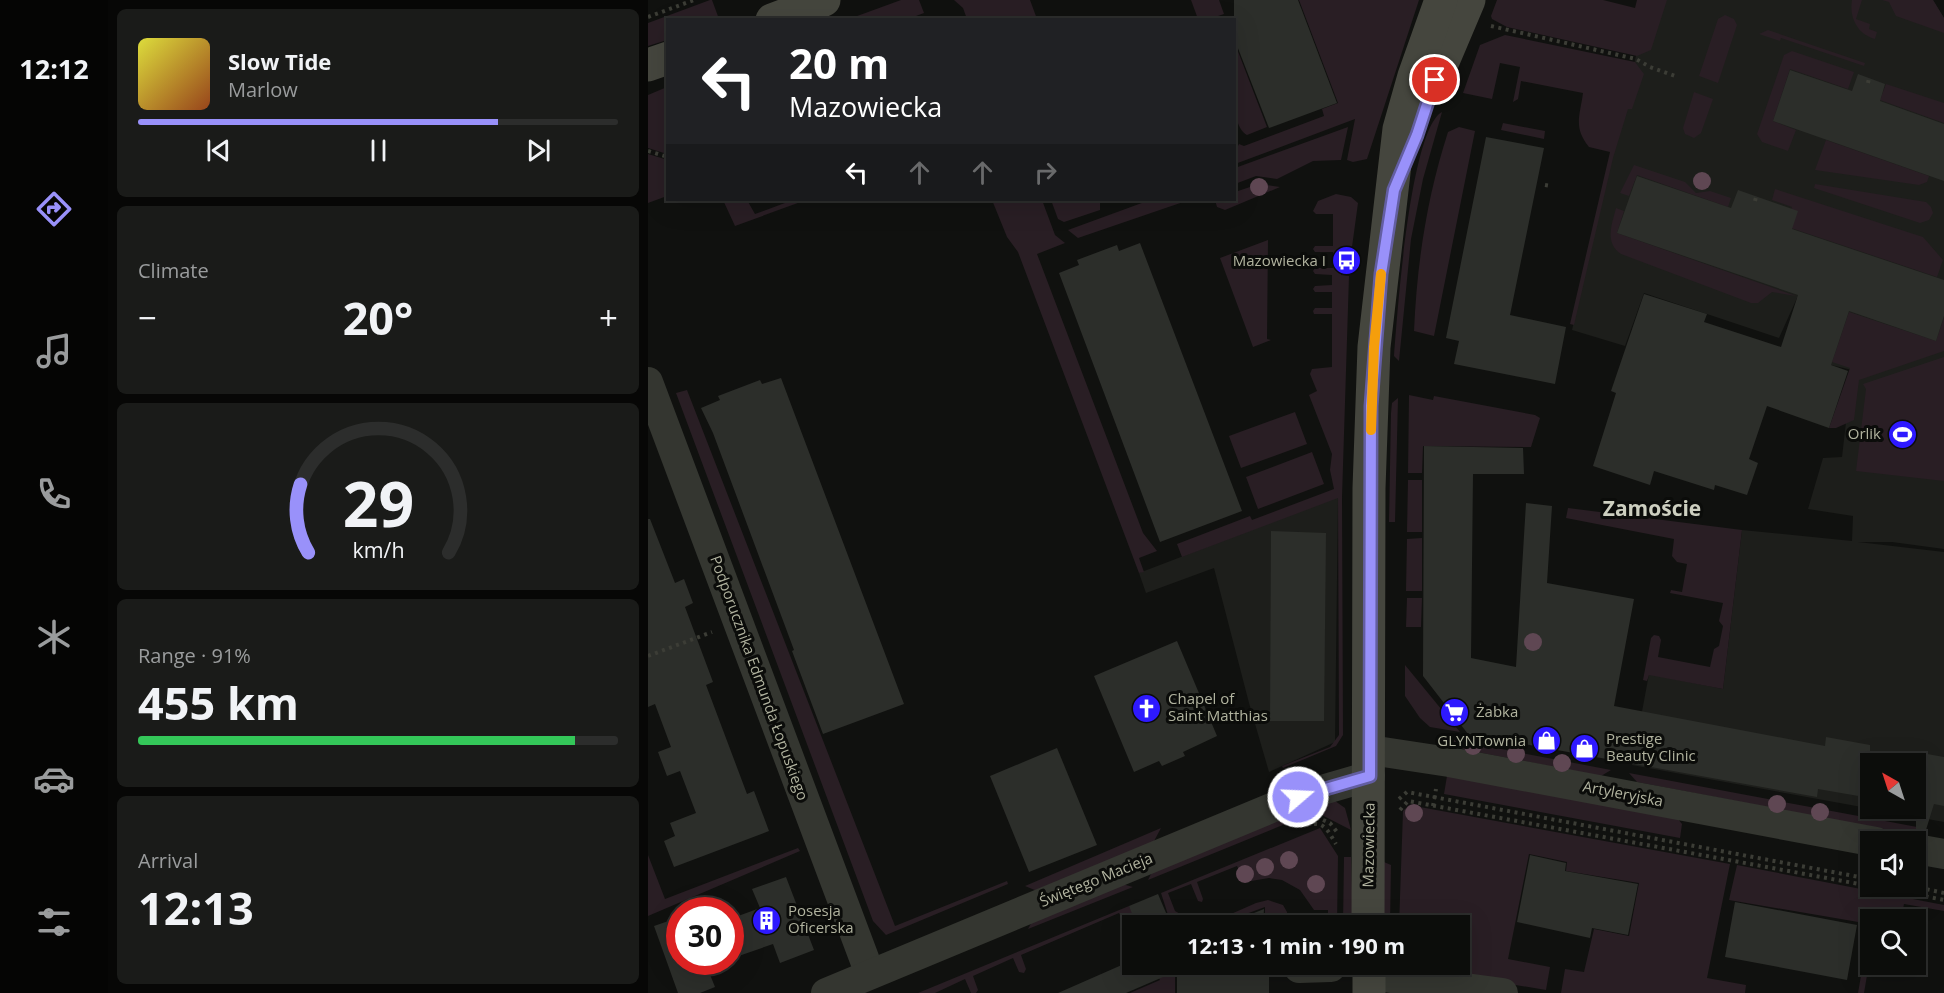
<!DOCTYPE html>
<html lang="en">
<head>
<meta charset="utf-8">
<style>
  body { margin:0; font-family:"Open Sans",sans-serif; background:#1a1b19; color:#f1f3f6; height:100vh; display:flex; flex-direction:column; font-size:22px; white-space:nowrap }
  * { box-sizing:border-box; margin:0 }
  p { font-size:20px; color:#9a9c9d }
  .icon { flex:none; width:33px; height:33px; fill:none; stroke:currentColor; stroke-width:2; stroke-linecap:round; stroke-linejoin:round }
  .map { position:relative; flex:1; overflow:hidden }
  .drawer { display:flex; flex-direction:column; gap:9px; padding:9px; background:#070706; width:540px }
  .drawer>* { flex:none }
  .hud { position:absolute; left:18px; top:18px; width:570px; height:183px; border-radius:0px; box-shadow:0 6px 24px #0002,0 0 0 2px #2c2d2c; background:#202124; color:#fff; overflow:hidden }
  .needle { width:39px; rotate:321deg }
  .tools { position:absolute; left:1212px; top:753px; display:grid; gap:12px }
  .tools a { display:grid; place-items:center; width:66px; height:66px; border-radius:0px; background:#0c0d0b; box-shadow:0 6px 24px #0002,0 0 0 2px #2c2d2c; font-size:30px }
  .speed { position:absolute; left:18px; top:897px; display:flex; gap:12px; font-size:30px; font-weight:700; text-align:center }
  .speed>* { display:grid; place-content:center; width:78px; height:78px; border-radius:50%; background:#0c0d0b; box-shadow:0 6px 24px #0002,0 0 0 2px #2c2d2c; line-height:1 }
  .speed .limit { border:9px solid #d22; background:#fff; color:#111 }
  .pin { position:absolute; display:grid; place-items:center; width:51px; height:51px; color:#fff; margin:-26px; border:3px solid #fff; border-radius:50%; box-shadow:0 2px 6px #0007 }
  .me { position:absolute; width:66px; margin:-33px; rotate:71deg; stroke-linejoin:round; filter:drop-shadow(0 0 4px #0008) }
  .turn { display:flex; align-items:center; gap:21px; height:126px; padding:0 24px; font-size:27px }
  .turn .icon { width:78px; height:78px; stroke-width:2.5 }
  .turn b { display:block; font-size:42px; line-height:51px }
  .lanes { display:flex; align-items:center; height:57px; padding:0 24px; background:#0003; justify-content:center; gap:30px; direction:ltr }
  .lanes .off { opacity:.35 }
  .big { font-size:45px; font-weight:700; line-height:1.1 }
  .drawer .tile { flex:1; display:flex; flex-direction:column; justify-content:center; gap:9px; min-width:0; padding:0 21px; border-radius:9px; background:#1a1b19 }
  .drawer .dial { align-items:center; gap:0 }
  .dial svg { height:156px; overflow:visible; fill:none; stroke:#2c2d2c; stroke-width:7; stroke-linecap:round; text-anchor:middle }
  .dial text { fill:#f1f3f6; stroke:none }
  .song { display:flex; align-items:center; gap:18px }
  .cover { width:72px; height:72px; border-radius:9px; background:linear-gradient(135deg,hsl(60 70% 55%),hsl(20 70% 35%)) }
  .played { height:6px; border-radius:3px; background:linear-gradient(90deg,#9991fa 75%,#2c2d2c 75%) }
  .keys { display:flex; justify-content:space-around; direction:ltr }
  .heat { display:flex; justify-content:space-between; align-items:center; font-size:33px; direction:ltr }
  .charge { height:9px; border-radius:4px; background:linear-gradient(90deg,#34c759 91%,#2c2d2c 0) }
  .trip { position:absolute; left:474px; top:915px; width:348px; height:60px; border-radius:0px; background:#0c0d0b; box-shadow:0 6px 24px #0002,0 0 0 2px #2c2d2c; font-weight:700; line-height:60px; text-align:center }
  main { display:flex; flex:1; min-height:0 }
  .tab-bar { display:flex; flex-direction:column; width:108px; justify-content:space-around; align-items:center; background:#050504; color:#9a9c9d }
  .tab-bar .icon { width:42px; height:42px }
  .tab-bar .selected { color:#9991fa }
  .tab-bar b { font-size:27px; color:#f1f3f6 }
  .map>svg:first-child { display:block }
  .built { fill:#1d1e1b; fill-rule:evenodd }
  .green { fill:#291e24 }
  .building { fill:#2c2e2a }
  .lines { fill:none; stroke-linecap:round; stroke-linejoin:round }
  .path { stroke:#3c3d36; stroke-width:4; stroke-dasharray:3 4.5; stroke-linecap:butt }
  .street { stroke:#343630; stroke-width:30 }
  .secondary { stroke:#45463e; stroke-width:33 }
  .tree { fill:#5f4753 }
  .route-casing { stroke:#635ea2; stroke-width:15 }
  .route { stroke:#9991fa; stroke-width:10 }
  .slow { stroke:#f59e0b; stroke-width:10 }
  .labels { text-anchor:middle; stroke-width:6; stroke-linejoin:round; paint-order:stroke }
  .poi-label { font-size:15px; fill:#b1b39f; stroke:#0b0c0a; text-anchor:start }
  .street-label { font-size:15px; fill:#b1b39f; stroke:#0b0c0a }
  .district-label { font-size:21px; font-weight:bold; fill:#cdcfc0; stroke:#0b0c0a }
</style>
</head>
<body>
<main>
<nav class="tab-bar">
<b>12:12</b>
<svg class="icon selected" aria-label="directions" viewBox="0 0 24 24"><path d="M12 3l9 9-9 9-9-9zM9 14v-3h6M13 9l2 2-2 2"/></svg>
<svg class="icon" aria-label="music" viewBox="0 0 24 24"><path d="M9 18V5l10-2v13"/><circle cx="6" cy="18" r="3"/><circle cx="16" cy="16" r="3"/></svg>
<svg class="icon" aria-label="phone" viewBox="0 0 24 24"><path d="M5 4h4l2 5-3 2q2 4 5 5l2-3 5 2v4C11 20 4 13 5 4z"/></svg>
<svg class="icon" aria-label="climate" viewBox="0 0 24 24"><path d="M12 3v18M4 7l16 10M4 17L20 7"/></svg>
<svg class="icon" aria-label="car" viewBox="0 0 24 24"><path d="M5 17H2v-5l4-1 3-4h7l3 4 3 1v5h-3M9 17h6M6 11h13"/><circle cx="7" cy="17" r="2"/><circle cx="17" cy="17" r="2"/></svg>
<svg class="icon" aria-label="filters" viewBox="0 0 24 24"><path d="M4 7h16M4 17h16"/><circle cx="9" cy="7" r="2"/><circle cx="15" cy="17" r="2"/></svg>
</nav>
<section class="drawer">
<div class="tile">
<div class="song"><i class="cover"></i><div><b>Slow Tide</b><p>Marlow</p></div></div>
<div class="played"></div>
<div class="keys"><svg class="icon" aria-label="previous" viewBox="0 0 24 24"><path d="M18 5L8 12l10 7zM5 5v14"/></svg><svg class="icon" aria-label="pause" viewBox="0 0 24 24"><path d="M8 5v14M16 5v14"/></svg><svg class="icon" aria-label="next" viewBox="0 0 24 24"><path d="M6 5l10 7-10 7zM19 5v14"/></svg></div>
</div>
<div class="tile"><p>Climate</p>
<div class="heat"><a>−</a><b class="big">20°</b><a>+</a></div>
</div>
<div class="tile dial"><svg viewBox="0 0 100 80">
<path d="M14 69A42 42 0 1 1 86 69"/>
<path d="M14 69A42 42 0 0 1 10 34" stroke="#9991fa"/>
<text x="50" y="56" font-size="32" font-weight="700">29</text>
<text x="50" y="72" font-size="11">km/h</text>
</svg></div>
<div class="tile"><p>Range · 91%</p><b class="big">455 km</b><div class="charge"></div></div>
<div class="tile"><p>Arrival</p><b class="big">12:13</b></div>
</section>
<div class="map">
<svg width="1296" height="993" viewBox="0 0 1296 993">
  <rect width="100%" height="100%" fill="#10110f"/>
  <g class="built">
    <path d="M1001,0H1285L1296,18V549L1244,542H1210L1296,552V822L984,765L1001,674L1075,689L1094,530L1204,541L1205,516L1160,509L1175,458L1194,457L1204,370L1183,365L1173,305L1149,298L1131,338L996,293L977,346L924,330ZM1222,764H1268V808H1222Z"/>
    <path d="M690,497L687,742L621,772L601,703L566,568L498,593L491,573Z"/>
  </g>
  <g class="green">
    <path d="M62,0H64L71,19L20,20L19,40L0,46V23Z"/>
    <path d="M253,0H271L276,13L260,19H201Z"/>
    <path d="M306,0H382L389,19H319L315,8Z"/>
    <path d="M543,0H571L576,14L561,19H550Z"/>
    <path d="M651,0H771L719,159L705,162L699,160L707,119L587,164V152L591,144L596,146L676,116L674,109L690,103Z"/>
    <path d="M849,0H955L987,8L989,0H1019L1003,50L989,56L859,27L844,19L843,16Z"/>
    <path d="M1204,0H1214L1208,19L1222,24L1221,29L1229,32L1227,39C1209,34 1201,17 1204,0Z"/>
    <path d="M1234,0H1285L1296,18V33L1248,16L1241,2Z"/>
    <path d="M1077,15L1086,19L1089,25L1070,83L1051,76L1070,19Z"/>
    <path d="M1120,30L1217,63L1216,66L1133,38L1132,41L1111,34Z"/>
    <path d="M857,35L987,62L996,74L984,109H980L965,158L926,325L922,324L962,152L941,147C925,127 932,116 935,93L873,81L870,99L865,102L872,67L852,63L844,99L815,93L832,45Z"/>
    <path d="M586,41L619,127L599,135C579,123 586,63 586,41Z"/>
    <path d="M1144,51L1206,72L1200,89L1142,69L1125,121L1148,130L1140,151L1114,142L1109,134L1136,55Z"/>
    <path d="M1238,84L1296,103V123L1232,100Z"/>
    <path d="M19,87V154L0,148V95Z"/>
    <path d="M1046,92L1065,99L1053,133L1046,138L1037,134L1035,128Z"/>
    <path d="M794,112L775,179L763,239L751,361L746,356C749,316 762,129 794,112Z"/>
    <path d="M855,123L897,131L896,139L853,130Z"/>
    <path d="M700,127L693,160L665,161L629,179L608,176L587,184V168Z"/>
    <path d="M811,127L827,131L786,336L766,331C769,262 779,197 800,132Z"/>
    <path d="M1178,140L1281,176L1279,182L1271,185L1167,170Z"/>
    <path d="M0,154L20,160L19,196L0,203Z"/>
    <path d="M986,165L1037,182L1048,193L1062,191L1083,198L1080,207L989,175L981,196L972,193Z"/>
    <path d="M611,184L632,187L577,210L569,207L567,200H586L587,192Z"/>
    <path d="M1167,184L1278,202L1283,207L1285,213L1281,220L1272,223L1166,188Z"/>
    <path d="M1127,189L1275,237L1295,260L1289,277L1137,226L1144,207L1124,200Z"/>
    <path d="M688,194L703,197L710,203L704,247L694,246L693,275L701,276L694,497L695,735L688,746L635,768L634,766L682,747L691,735L690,498L534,557L529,544L602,516L604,520L686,489L682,470L684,454L661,395L669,391L662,374L664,369L684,367V314H666L665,311L667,308H684V292H667L665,289L667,286L684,285V275L667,274L665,271L667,268H685V252H667L665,249L667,246H685V214H668L665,211L670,201Z"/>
    <path d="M75,200H99L107,214L145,200H158L87,226Z"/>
    <path d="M344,200H394L407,235L417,243L389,254L495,533L509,551L491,558L496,572L491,573L370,252L359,237Z"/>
    <path d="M403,200H452V210L416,222L410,219Z"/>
    <path d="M502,200H541L430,238L420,230Z"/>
    <path d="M968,208L976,211L969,233L1148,296L1124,292L1110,303H1103L973,254C956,243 964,224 968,208Z"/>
    <path d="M620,240L619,339L623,340L605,347L572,258Z"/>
    <path d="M1201,312L1288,341L1296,317V351L1211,380L1206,420L1188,428H1181L1202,368L1184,362Z"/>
    <path d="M1296,357V481L1208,471L1218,389L1215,384Z"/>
    <path d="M39,390L247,926L359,881L360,884L238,935L225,921L28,393Z"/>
    <path d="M761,395L785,400L786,396L887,415L892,418L883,447L775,446L774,473H760Z"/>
    <path d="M750,398L747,522H741L743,413L744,403Z"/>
    <path d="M647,412L659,444L593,468L581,436Z"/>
    <path d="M664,452L676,484L610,509L598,477Z"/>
    <path d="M760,480H774V532H759Z"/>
    <path d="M920,508L1094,530L1075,689L1001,675L999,681L995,680L1003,638L1006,635L1011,636L1013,640L1010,657L1062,667L1066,649L1071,646L1075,626L1071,621L1075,603L1022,593L1023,590L1034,592L1039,564L1029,562L1024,556L1026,539L918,518Z"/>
    <path d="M774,538V591H758L759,539Z"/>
    <path d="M759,598H774L773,627H758Z"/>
    <path d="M757,665L812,732L782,727L772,718L757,696Z"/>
    <path d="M806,740L963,770L953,776L803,747Z"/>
    <path d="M981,773L1280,829L1279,838L989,782Z"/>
    <path d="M799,776L1030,819L1034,824L1032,838L796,794Z"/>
    <path d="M687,801L697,808L703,830L666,811L663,805Z"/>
    <path d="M761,805L1082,864L1059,978L1098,985L1097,993H913L917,969L936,972L946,929L981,936L991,883L918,871L919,862L881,854L860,959L902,967L898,990L753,966L812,964V926H751L755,811Z"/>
    <path d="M649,811L652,818L500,880L504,872Z"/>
    <path d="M513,828L505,843L389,891L377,886Z"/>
    <path d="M672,828L690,856L689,925H680V910H666L652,890L634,880L621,878L597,882L589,866L549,882L555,899L554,902L550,901L543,884L520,893L527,911L534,915L522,921L513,893Z"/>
    <path d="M150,848L152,851L0,916V855L17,899Z"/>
    <path d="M696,857H703L705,925L695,926Z"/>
    <path d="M736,862L743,865L742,925L736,926Z"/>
    <path d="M1089,865L1296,905V911L1256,904L1253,919L1222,920V958L1216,993H1210L1222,924L1081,900Z"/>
    <path d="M474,884L485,887L380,929L385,920Z"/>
    <path d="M620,900L635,905L639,912V917L624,918L623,925H617V907L568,925H558L608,903Z"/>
    <path d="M481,906L492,924L479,928L471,913L373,955L378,969L376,973L371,972L365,958L325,976L330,990L328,993H323L317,979L287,993H270Z"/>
    <path d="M505,965H527V993H482L512,980Z"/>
  </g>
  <g class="building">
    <path d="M586,0H650L689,103L621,128L586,38Z"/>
    <path d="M1142,70L1204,91L1210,74L1237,84L1232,101L1296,124V181L1125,121Z"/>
    <path d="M838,137L896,148L862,315L918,327L907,384L806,364L811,341L798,338Z"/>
    <path d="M989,176L1083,208L1090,190L1150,211L1144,229L1296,280V316L1288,341L1201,311L1183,365L1200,371L1181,428L1119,406L1101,459L1110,463L1099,495L1067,485L1066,490L1006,471L1002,485L945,466L968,393L963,391L996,294L1059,314L1056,322L1133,347L1150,295L969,233Z"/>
    <path d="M492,243L594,511L512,542L411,273L431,265L429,260L469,245L471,251Z"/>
    <path d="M133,378L256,704L175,734L144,651L146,650L65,433L53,408L72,400L70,396L112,380L114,384Z"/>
    <path d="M776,446L875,448L876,474H825L823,658L868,667L878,503L904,506L899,583L986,599L966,706L1177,746L1178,737L1222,745V798L1170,789L1169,797L820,734L775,676Z"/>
    <path d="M0,519H2L27,583L36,579L45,603L37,607L65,682L58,685L99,794L106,791L121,831L26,867L16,841L27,836L22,823L48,813L32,771L19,776L10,752L23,747L7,704L0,707Z"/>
    <path d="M623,531L678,533L676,721H622Z"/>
    <path d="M529,641L569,736L535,752L537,756L514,766L511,761L486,772L446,676Z"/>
    <path d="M409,748L449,845L381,872L342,776Z"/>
    <path d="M1268,752L1296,757V806L1286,804L1277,833L1268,832Z"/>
    <path d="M882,855L918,863L917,871L990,884L980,935L944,928L942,938L869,922Z"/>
    <path d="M138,877L166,950L132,963L125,944L82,959V919L112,908L104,889Z"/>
    <path d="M510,894L521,920L507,926H489L481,906Z"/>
    <path d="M1087,902L1209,925L1199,980L1077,957Z"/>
    <path d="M616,909L615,926H586V921Z"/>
    <path d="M32,917V962H57L67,987L52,993H30L6,926Z"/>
    <path d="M476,964H615L614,969H621V993H529V971L478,993H410Z"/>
  </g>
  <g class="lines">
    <g class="path">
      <path d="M0,17L46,0"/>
      <path d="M843,26L988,59L1002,67L1027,76"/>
      <path d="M1220,83L1221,78"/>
      <path d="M0,151L20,157"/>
      <path d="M897,185L903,186"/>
      <path d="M1107,201L1108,197"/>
      <path d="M0,656L64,632"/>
      <path d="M751,799L759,792L1222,879"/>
      <path d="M785,806L788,789"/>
      <path d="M752,810L760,801L1222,886"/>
      <path d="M675,820L682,823L689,832"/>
      <path d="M666,824C678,823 682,835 688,844"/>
      <path d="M1226,886L1296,900"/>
      <path d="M1264,886L1296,893"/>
    </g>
    <g class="street">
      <path d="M0,382L222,974"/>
      <path d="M722,750L801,762L1228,842"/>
      <path d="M1268,849L1296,854"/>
      <path d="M651,968L683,967"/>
      <path d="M721,975L855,993"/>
      <path d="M178,993L650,797L722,776"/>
    </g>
    <g class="secondary">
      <path d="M124,20L176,0"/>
      <path d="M0,65L20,58"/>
      <path d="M785,85L821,0"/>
      <path d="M720,926L721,488L726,347L751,129L766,76L793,0"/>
      <path d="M721,993V964"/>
    </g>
  </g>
  <g class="tree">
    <circle cx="1054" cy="181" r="9"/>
    <circle cx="611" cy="187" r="9"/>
    <circle cx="885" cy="642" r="9"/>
    <circle cx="825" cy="746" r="9"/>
    <circle cx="868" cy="754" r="9"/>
    <circle cx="914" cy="763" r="9"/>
    <circle cx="1129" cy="804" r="9"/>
    <circle cx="1172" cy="812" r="9"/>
    <circle cx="766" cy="813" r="9"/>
    <circle cx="641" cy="860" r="9"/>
    <circle cx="617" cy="867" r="9"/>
    <circle cx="597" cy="874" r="9"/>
    <circle cx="668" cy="884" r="9"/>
  </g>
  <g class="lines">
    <defs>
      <path id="route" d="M650,797L722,776L723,406L733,274L746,190L769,135L787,80"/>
    </defs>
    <use href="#route" class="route-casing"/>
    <use href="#route" class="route"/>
    <path class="slow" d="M723,430L726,347L733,274"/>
  </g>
  <defs>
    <symbol id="bus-disc" viewBox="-11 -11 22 22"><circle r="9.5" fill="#2e19ff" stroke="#0b0c0a"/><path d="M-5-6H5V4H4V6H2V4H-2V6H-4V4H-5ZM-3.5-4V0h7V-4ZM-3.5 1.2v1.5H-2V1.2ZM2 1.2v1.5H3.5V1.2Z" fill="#fff"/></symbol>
    <symbol id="stadium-disc" viewBox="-11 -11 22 22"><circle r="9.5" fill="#2e19ff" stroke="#0b0c0a"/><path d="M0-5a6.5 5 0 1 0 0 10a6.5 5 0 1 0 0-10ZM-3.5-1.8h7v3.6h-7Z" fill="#fff"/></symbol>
    <symbol id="church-disc" viewBox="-11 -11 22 22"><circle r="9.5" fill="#2e19ff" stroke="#0b0c0a"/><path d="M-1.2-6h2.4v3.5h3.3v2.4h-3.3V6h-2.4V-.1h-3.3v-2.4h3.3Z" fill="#fff"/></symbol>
    <symbol id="supermarket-disc" viewBox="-11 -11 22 22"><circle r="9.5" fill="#2e19ff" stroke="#0b0c0a"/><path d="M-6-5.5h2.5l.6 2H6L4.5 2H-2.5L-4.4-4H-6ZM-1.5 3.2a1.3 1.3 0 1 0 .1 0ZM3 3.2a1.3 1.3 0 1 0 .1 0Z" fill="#fff"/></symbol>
    <symbol id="shop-disc" viewBox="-11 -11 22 22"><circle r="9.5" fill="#2e19ff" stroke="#0b0c0a"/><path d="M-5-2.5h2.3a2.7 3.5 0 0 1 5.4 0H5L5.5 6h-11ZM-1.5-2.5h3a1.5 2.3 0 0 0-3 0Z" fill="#fff"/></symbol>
    <symbol id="building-disc" viewBox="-11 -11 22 22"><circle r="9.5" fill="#2e19ff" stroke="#0b0c0a"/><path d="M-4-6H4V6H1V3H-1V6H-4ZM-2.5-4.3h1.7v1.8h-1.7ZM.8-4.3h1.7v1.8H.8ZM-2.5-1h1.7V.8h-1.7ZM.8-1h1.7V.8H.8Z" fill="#fff"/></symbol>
  </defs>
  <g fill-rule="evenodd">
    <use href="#bus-disc" x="682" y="244" width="33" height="33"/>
    <use href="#stadium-disc" x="1238" y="418" width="33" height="33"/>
    <use href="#church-disc" x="482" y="692" width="33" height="33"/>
    <use href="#supermarket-disc" x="790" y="696" width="33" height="33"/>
    <use href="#shop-disc" x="882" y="724" width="33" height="33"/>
    <use href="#shop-disc" x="920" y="732" width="33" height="33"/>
    <use href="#building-disc" x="102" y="904" width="33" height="33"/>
  </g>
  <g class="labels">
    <g class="poi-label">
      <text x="678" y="266" text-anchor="end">Mazowiecka I</text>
      <text x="1233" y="439" text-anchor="end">Orlik</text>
      <text x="520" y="704">Chapel of<tspan x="520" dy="17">Saint Matthias</tspan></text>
      <text x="828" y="717">Żabka</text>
      <text x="958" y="744">Prestige<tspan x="958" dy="17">Beauty Clinic</tspan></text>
      <text x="878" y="746" text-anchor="end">GLYNTownia</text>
      <text x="140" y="916">Posesja<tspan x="140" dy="17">Oficerska</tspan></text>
    </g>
    <g class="street-label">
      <text transform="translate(111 678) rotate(70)" y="5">Podporucznika Edmunda Łopuskiego</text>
      <text transform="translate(975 794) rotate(11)" y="5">Artyleryjska</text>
      <text transform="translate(721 845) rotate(-89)" y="5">Mazowiecka</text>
      <text transform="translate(448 880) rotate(-22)" y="5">Świętego Macieja</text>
    </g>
    <g class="district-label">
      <text x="1004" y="516">Zamoście</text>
    </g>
  </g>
</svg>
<div class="tools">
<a><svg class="needle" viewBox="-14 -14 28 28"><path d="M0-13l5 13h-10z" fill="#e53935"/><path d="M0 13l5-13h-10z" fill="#9a9c9d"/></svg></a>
<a><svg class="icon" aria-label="sound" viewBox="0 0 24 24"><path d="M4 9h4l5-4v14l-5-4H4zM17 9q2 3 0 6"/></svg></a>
<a><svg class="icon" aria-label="search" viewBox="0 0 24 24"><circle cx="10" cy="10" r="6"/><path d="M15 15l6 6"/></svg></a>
</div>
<div class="speed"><div class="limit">30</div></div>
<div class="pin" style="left:787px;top:80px;background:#d93025"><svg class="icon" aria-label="arrive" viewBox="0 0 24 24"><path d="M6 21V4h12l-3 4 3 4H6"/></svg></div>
<svg class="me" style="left:650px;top:797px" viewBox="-20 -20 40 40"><circle r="17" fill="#9991fa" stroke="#fff" stroke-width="3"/><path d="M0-11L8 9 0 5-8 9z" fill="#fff"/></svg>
<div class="trip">12:13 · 1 min · 190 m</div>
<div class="hud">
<div class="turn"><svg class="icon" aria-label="left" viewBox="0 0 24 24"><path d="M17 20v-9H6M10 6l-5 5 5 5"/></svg><div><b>20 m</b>Mazowiecka</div></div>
<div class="lanes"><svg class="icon" aria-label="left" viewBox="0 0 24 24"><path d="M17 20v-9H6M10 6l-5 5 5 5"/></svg><svg class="icon off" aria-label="ahead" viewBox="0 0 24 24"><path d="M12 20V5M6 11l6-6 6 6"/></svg><svg class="icon off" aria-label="ahead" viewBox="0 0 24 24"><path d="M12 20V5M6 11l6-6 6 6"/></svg><svg class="icon off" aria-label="right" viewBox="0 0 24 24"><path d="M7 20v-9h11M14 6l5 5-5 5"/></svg></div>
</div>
</div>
</main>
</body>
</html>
